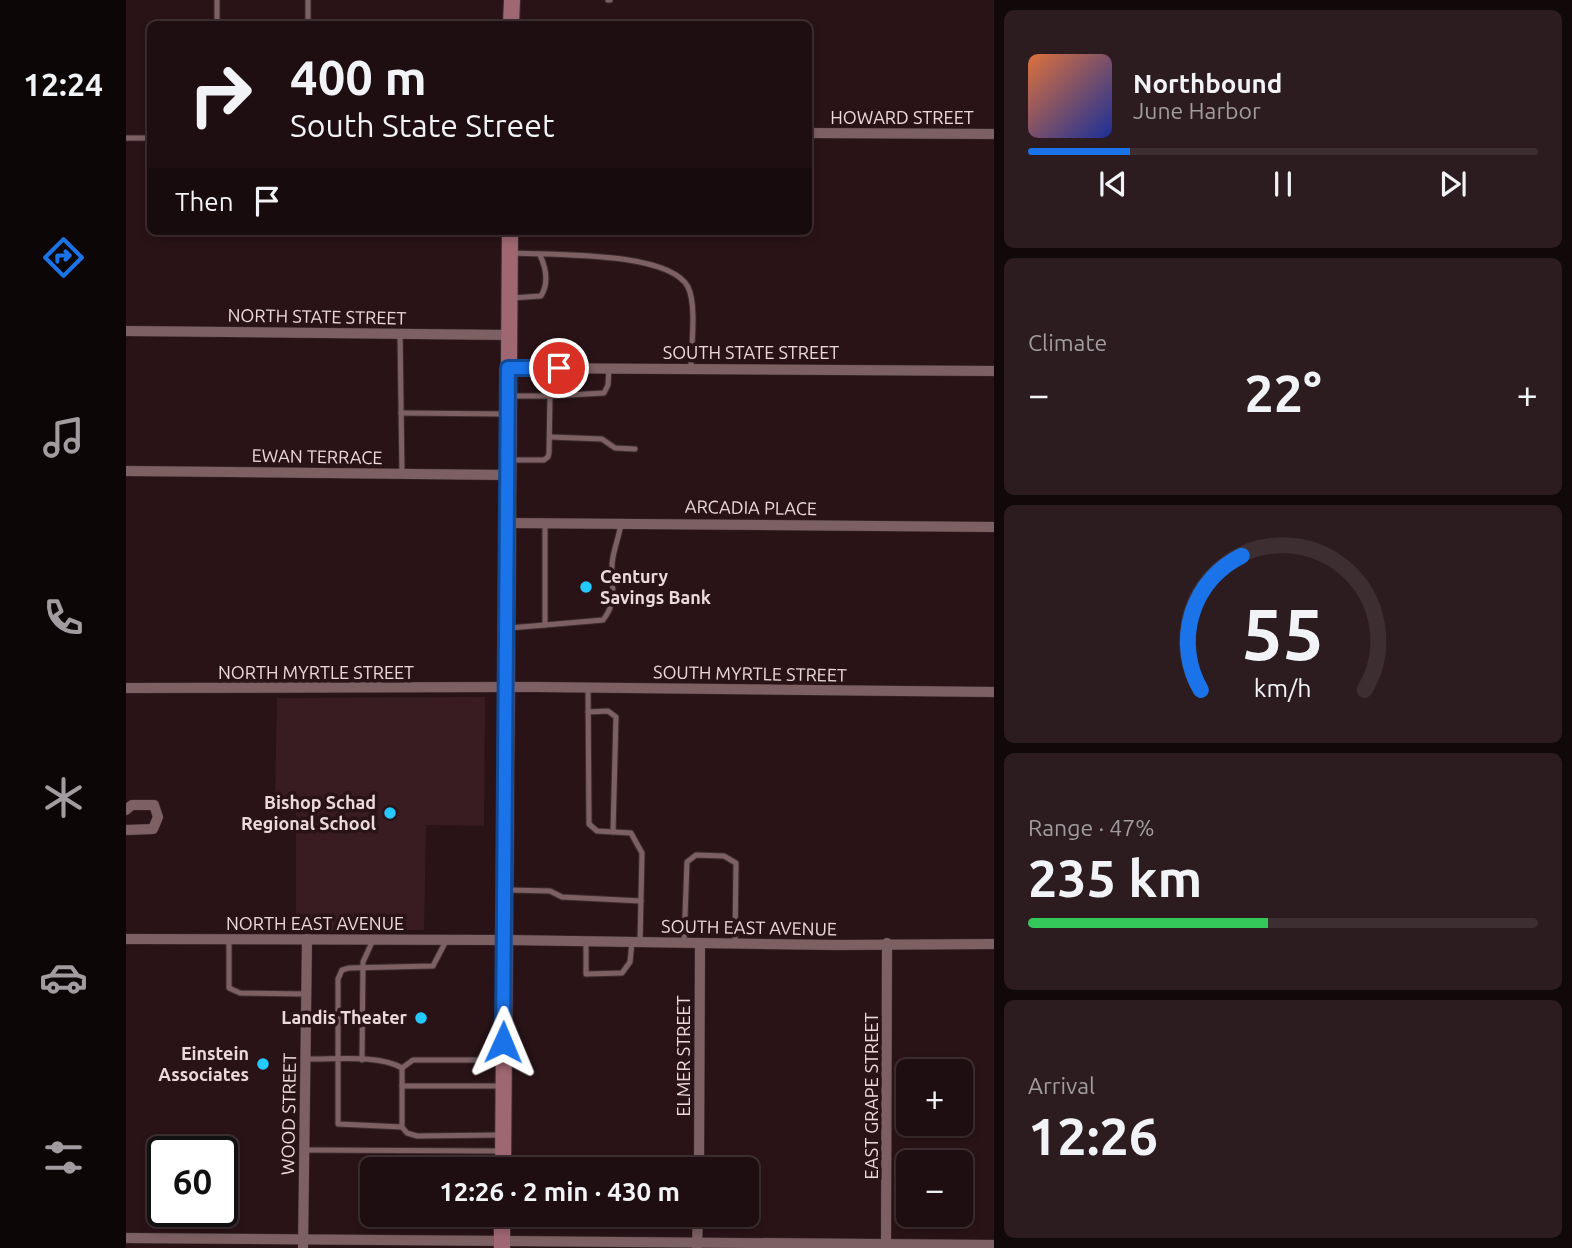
<!DOCTYPE html>
<html lang="en">
<head>
<meta charset="utf-8">
<style>
  body { margin:0; font-family:Ubuntu,sans-serif; background:#2c1c1f; color:#f1f3f6; height:100vh; display:flex; flex-direction:column; font-size:26px; white-space:nowrap }
  * { box-sizing:border-box; margin:0 }
  p { font-size:23px; color:#a19c9f }
  .icon { flex:none; width:38px; height:38px; fill:none; stroke:currentColor; stroke-width:2; stroke-linecap:round; stroke-linejoin:round }
  .map { position:relative; flex:1; overflow:hidden }
  .sheet { display:flex; flex-direction:column; gap:10px; padding:10px; background:#110809; width:578px }
  .sheet>* { flex:none }
  .guide { position:absolute; left:21px; top:21px; width:665px; height:214px; border-radius:10px; box-shadow:0 4px 10px #0003,0 0 0 2px #3c2e31; background:#1f0e11; color:#f1f3f6; overflow:hidden }
  .fabs { position:absolute; left:770px; top:1059px; display:grid; gap:14px }
  .fabs a { display:grid; place-items:center; width:77px; height:77px; border-radius:10px; background:#1f0e11; box-shadow:0 4px 10px #0003,0 0 0 2px #3c2e31; font-size:35px }
  .speed { position:absolute; left:21px; top:1136px; display:flex; gap:14px; font-size:35px; font-weight:700; text-align:center }
  .speed>* { display:grid; place-content:center; width:91px; height:91px; border-radius:50%; background:#1f0e11; box-shadow:0 4px 10px #0003,0 0 0 2px #3c2e31; line-height:1 }
  .speed .limit { border:4px solid #111; border-radius:10px; background:#fff; color:#111 }
  .pin { position:absolute; display:grid; place-items:center; width:60px; height:60px; color:#fff; margin:-30px; border:4px solid #fff; border-radius:50%; box-shadow:0 2px 7px #0007 }
  .me { position:absolute; width:77px; margin:-38px; rotate:1deg; stroke-linejoin:round; filter:drop-shadow(0 0 5px #0008) }
  .turn { display:flex; align-items:center; gap:24px; height:147px; padding:0 28px; font-size:32px }
  .turn .icon { width:91px; height:91px; stroke-width:2.5 }
  .turn b { display:block; font-size:49px; line-height:60px }
  .then { display:flex; align-items:center; height:66px; padding:0 28px; background:#0003; gap:14px; font-size:26px }
  .big { font-size:52px; font-weight:700; line-height:1.1 }
  .sheet .tile { flex:1; display:flex; flex-direction:column; justify-content:center; gap:10px; min-width:0; padding:0 24px; border-radius:10px; background:#2c1c1f }
  .sheet .dial { align-items:center; gap:0 }
  .dial svg { height:182px; overflow:visible; fill:none; stroke:#3c2e31; stroke-width:7; stroke-linecap:round; text-anchor:middle }
  .dial text { fill:#f1f3f6; stroke:none }
  .song { display:flex; align-items:center; gap:21px }
  .cover { width:84px; height:84px; border-radius:10px; background:linear-gradient(135deg,hsl(20 70% 55%),hsl(230 70% 35%)) }
  .played { height:7px; border-radius:4px; background:linear-gradient(90deg,#1a73e8 20%,#3c2e31 20%) }
  .keys { display:flex; justify-content:space-around; direction:ltr }
  .heat { display:flex; justify-content:space-between; align-items:center; font-size:38px; direction:ltr }
  .charge { height:10px; border-radius:5px; background:linear-gradient(90deg,#34c759 47%,#3c2e31 0) }
  .trip { position:absolute; left:234px; top:1157px; width:399px; height:70px; border-radius:10px; background:#1f0e11; box-shadow:0 4px 10px #0003,0 0 0 2px #3c2e31; font-weight:700; line-height:70px; text-align:center }
  main { display:flex; flex:1; min-height:0 }
  .menu { display:flex; flex-direction:column; width:126px; justify-content:space-around; align-items:center; background:#0c0607; color:#a19c9f }
  .menu .icon { width:49px; height:49px }
  .menu .on { color:#1a73e8 }
  .menu b { font-size:32px; color:#f1f3f6 }
  .map>svg:first-child { display:block }
  .built { fill:#391c22 }
  .lines { fill:none; stroke-linecap:round; stroke-linejoin:round }
  .service-casing { stroke:#3d2d2f; stroke-width:7 }
  .minor-casing { stroke:#3d2d2f; stroke-width:11 }
  .primary-casing { stroke:#3d2d2f; stroke-width:18 }
  .service { stroke:#7c6064; stroke-width:5 }
  .minor { stroke:#7c6064; stroke-width:10 }
  .primary { stroke:#9f6771; stroke-width:16 }
  .route-casing { stroke:#114b97; stroke-width:18 }
  .route { stroke:#1a73e8; stroke-width:12 }
  .poi-dot { fill:#24c9fe; stroke:#291317; stroke-width:2.5 }
  .labels { text-anchor:middle; stroke-width:7; stroke-linejoin:round; paint-order:stroke }
  .street-label { font-size:18px; fill:#ebdadc; stroke:#291317 }
  .poi-label { font-size:18px; font-weight:bold; fill:#ebdadc; stroke:#291317; text-anchor:end }
</style>
</head>
<body>
<main>
<nav class="menu">
<b>12:24</b>
<svg class="icon on" aria-label="directions" viewBox="0 0 24 24"><path d="M12 3l9 9-9 9-9-9zM9 14v-3h6M13 9l2 2-2 2"/></svg>
<svg class="icon" aria-label="music" viewBox="0 0 24 24"><path d="M9 18V5l10-2v13"/><circle cx="6" cy="18" r="3"/><circle cx="16" cy="16" r="3"/></svg>
<svg class="icon" aria-label="phone" viewBox="0 0 24 24"><path d="M5 4h4l2 5-3 2q2 4 5 5l2-3 5 2v4C11 20 4 13 5 4z"/></svg>
<svg class="icon" aria-label="climate" viewBox="0 0 24 24"><path d="M12 3v18M4 7l16 10M4 17L20 7"/></svg>
<svg class="icon" aria-label="car" viewBox="0 0 24 24"><path d="M5 17H2v-5l4-1 3-4h7l3 4 3 1v5h-3M9 17h6M6 11h13"/><circle cx="7" cy="17" r="2"/><circle cx="17" cy="17" r="2"/></svg>
<svg class="icon" aria-label="filters" viewBox="0 0 24 24"><path d="M4 7h16M4 17h16"/><circle cx="9" cy="7" r="2"/><circle cx="15" cy="17" r="2"/></svg>
</nav>
<div class="map">
<svg width="869" height="1248" viewBox="0 0 869 1248">
  <rect width="100%" height="100%" fill="#291317"/>
  <path class="built" d="M359,697L358,826L300,825L298,930L170,931V800H149L151,698Z"/>
  <g class="lines">
    <defs>
      <g id="service">
        <path d="M482,0H484"/>
        <path d="M91,24V0"/>
        <path d="M182,24V0"/>
        <path d="M0,138H24"/>
        <path d="M386,253C423,255 543,251 562,287C571,305 565,348 565,368"/>
        <path d="M386,298L415,296C423,283 420,268 414,255"/>
        <path d="M274,334L276,474"/>
        <path d="M424,396L478,393L482,385L483,368"/>
        <path d="M275,413L381,414"/>
        <path d="M424,437L476,439L489,448L509,449"/>
        <path d="M385,460H418L422,457L423,453L424,396H387"/>
        <path d="M419,625L477,620C495,597 482,582 487,557C489,546 493,536 495,524"/>
        <path d="M383,628L419,625V523"/>
        <path d="M462,688L463,824L471,831L505,833L516,853L514,942"/>
        <path d="M462,712L482,711L490,717L487,832"/>
        <path d="M383,890L424,891L436,897L515,901"/>
        <path d="M103,939V988L114,993L180,994"/>
        <path d="M460,941V974L496,973L504,962L506,942"/>
        <path d="M558,943L561,862L570,855L598,856L610,863L609,943"/>
        <path d="M180,1059C208,1060 252,1054 276,1068V1127L212,1124V979L216,970L223,968L307,966L320,941"/>
        <path d="M236,1060L237,962L247,940"/>
        <path d="M276,1068L287,1060H376"/>
        <path d="M276,1086H376"/>
        <path d="M276,1127L281,1133L291,1136L374,1135"/>
        <path d="M178,1150L373,1151"/>
      </g>
      <g id="minor">
        <path d="M682,133L869,134"/>
        <path d="M0,331L383,335"/>
        <path d="M382,368L869,371"/>
        <path d="M0,471L381,475"/>
        <path d="M381,523L869,527"/>
        <path d="M0,688L411,687L869,692"/>
        <path d="M0,810L6,805H28L32,817L27,829L0,830"/>
        <path d="M0,939L378,940L710,945L869,944"/>
        <path d="M573,1169L574,943"/>
        <path d="M0,1238L869,1245"/>
        <path d="M571,1247L572,1214"/>
        <path d="M760,1247L761,943"/>
        <path d="M177,1248L181,939"/>
      </g>
      <g id="primary">
        <path d="M385,24L386,0"/>
        <path d="M377,1169L384,231"/>
        <path d="M376,1248V1214"/>
      </g>
    </defs>
    <use href="#service" class="service-casing"/>
    <use href="#minor" class="minor-casing"/>
    <use href="#primary" class="primary-casing"/>
    <use href="#service" class="service"/>
    <use href="#minor" class="minor"/>
    <use href="#primary" class="primary"/>
  </g>
  <g class="lines">
    <defs>
      <path id="route" d="M377,1042L382,368H433"/>
    </defs>
    <use href="#route" class="route-casing"/>
    <use href="#route" class="route"/>
  </g>
  <g class="poi-dot">
    <circle cx="460" cy="587" r="7"/>
    <circle cx="264" cy="813" r="7"/>
    <circle cx="295" cy="1018" r="7"/>
    <circle cx="137" cy="1064" r="7"/>
  </g>
  <g class="labels">
    <g class="street-label">
      <text x="776" y="124">HOWARD STREET</text>
      <text transform="translate(191 317) rotate(1)" y="6">NORTH STATE STREET</text>
      <text x="625" y="359">SOUTH STATE STREET</text>
      <text transform="translate(191 457) rotate(1)" y="6">EWAN TERRACE</text>
      <text transform="translate(625 508) rotate(1)" y="6">ARCADIA PLACE</text>
      <text x="190" y="679">NORTH MYRTLE STREET</text>
      <text transform="translate(624 674) rotate(1)" y="6">SOUTH MYRTLE STREET</text>
      <text x="189" y="930">NORTH EAST AVENUE</text>
      <text transform="translate(623 928) rotate(1)" y="6">SOUTH EAST AVENUE</text>
      <text transform="translate(558 1056) rotate(-90)" y="6">ELMER STREET</text>
      <text transform="translate(746 1096) rotate(-90)" y="6">EAST GRAPE STREET</text>
      <text transform="translate(163 1114) rotate(-89)" y="6">WOOD STREET</text>
    </g>
    <g class="poi-label">
      <text x="474" y="583" text-anchor="start">Century<tspan x="474" dy="21">Savings Bank</tspan></text>
      <text x="250" y="809">Bishop Schad<tspan x="250" dy="21">Regional School</tspan></text>
      <text x="281" y="1024">Landis Theater</text>
      <text x="123" y="1060">Einstein<tspan x="123" dy="21">Associates</tspan></text>
    </g>
  </g>
</svg>
<div class="fabs">
<a>+</a>
<a>−</a>
</div>
<div class="speed"><div class="limit">60</div></div>
<div class="pin" style="left:433px;top:368px;background:#d93025"><svg class="icon" aria-label="arrive" viewBox="0 0 24 24"><path d="M6 21V4h12l-3 4 3 4H6"/></svg></div>
<svg class="me" style="left:377px;top:1042px" viewBox="-20 -20 40 40"><path d="M0-17L14 15 0 8-14 15z" fill="#1a73e8" stroke="#fff" stroke-width="4"/></svg>
<div class="trip">12:26 · 2 min · 430 m</div>
<div class="guide">
<div class="turn"><svg class="icon" aria-label="right" viewBox="0 0 24 24"><path d="M7 20v-9h11M14 6l5 5-5 5"/></svg><div><b>400 m</b>South State Street</div></div>
<div class="then">Then<svg class="icon" aria-label="arrive" viewBox="0 0 24 24"><path d="M6 21V4h12l-3 4 3 4H6"/></svg></div>
</div>
</div>
<section class="sheet">
<div class="tile">
<div class="song"><i class="cover"></i><div><b>Northbound</b><p>June Harbor</p></div></div>
<div class="played"></div>
<div class="keys"><svg class="icon" aria-label="previous" viewBox="0 0 24 24"><path d="M18 5L8 12l10 7zM5 5v14"/></svg><svg class="icon" aria-label="pause" viewBox="0 0 24 24"><path d="M8 5v14M16 5v14"/></svg><svg class="icon" aria-label="next" viewBox="0 0 24 24"><path d="M6 5l10 7-10 7zM19 5v14"/></svg></div>
</div>
<div class="tile"><p>Climate</p>
<div class="heat"><a>−</a><b class="big">22°</b><a>+</a></div>
</div>
<div class="tile dial"><svg viewBox="0 0 100 80">
<path d="M14 69A42 42 0 1 1 86 69"/>
<path d="M14 69A42 42 0 0 1 32 10" stroke="#1a73e8"/>
<text x="50" y="56" font-size="32" font-weight="700">55</text>
<text x="50" y="72" font-size="11">km/h</text>
</svg></div>
<div class="tile"><p>Range · 47%</p><b class="big">235 km</b><div class="charge"></div></div>
<div class="tile"><p>Arrival</p><b class="big">12:26</b></div>
</section>
</main>
</body>
</html>
